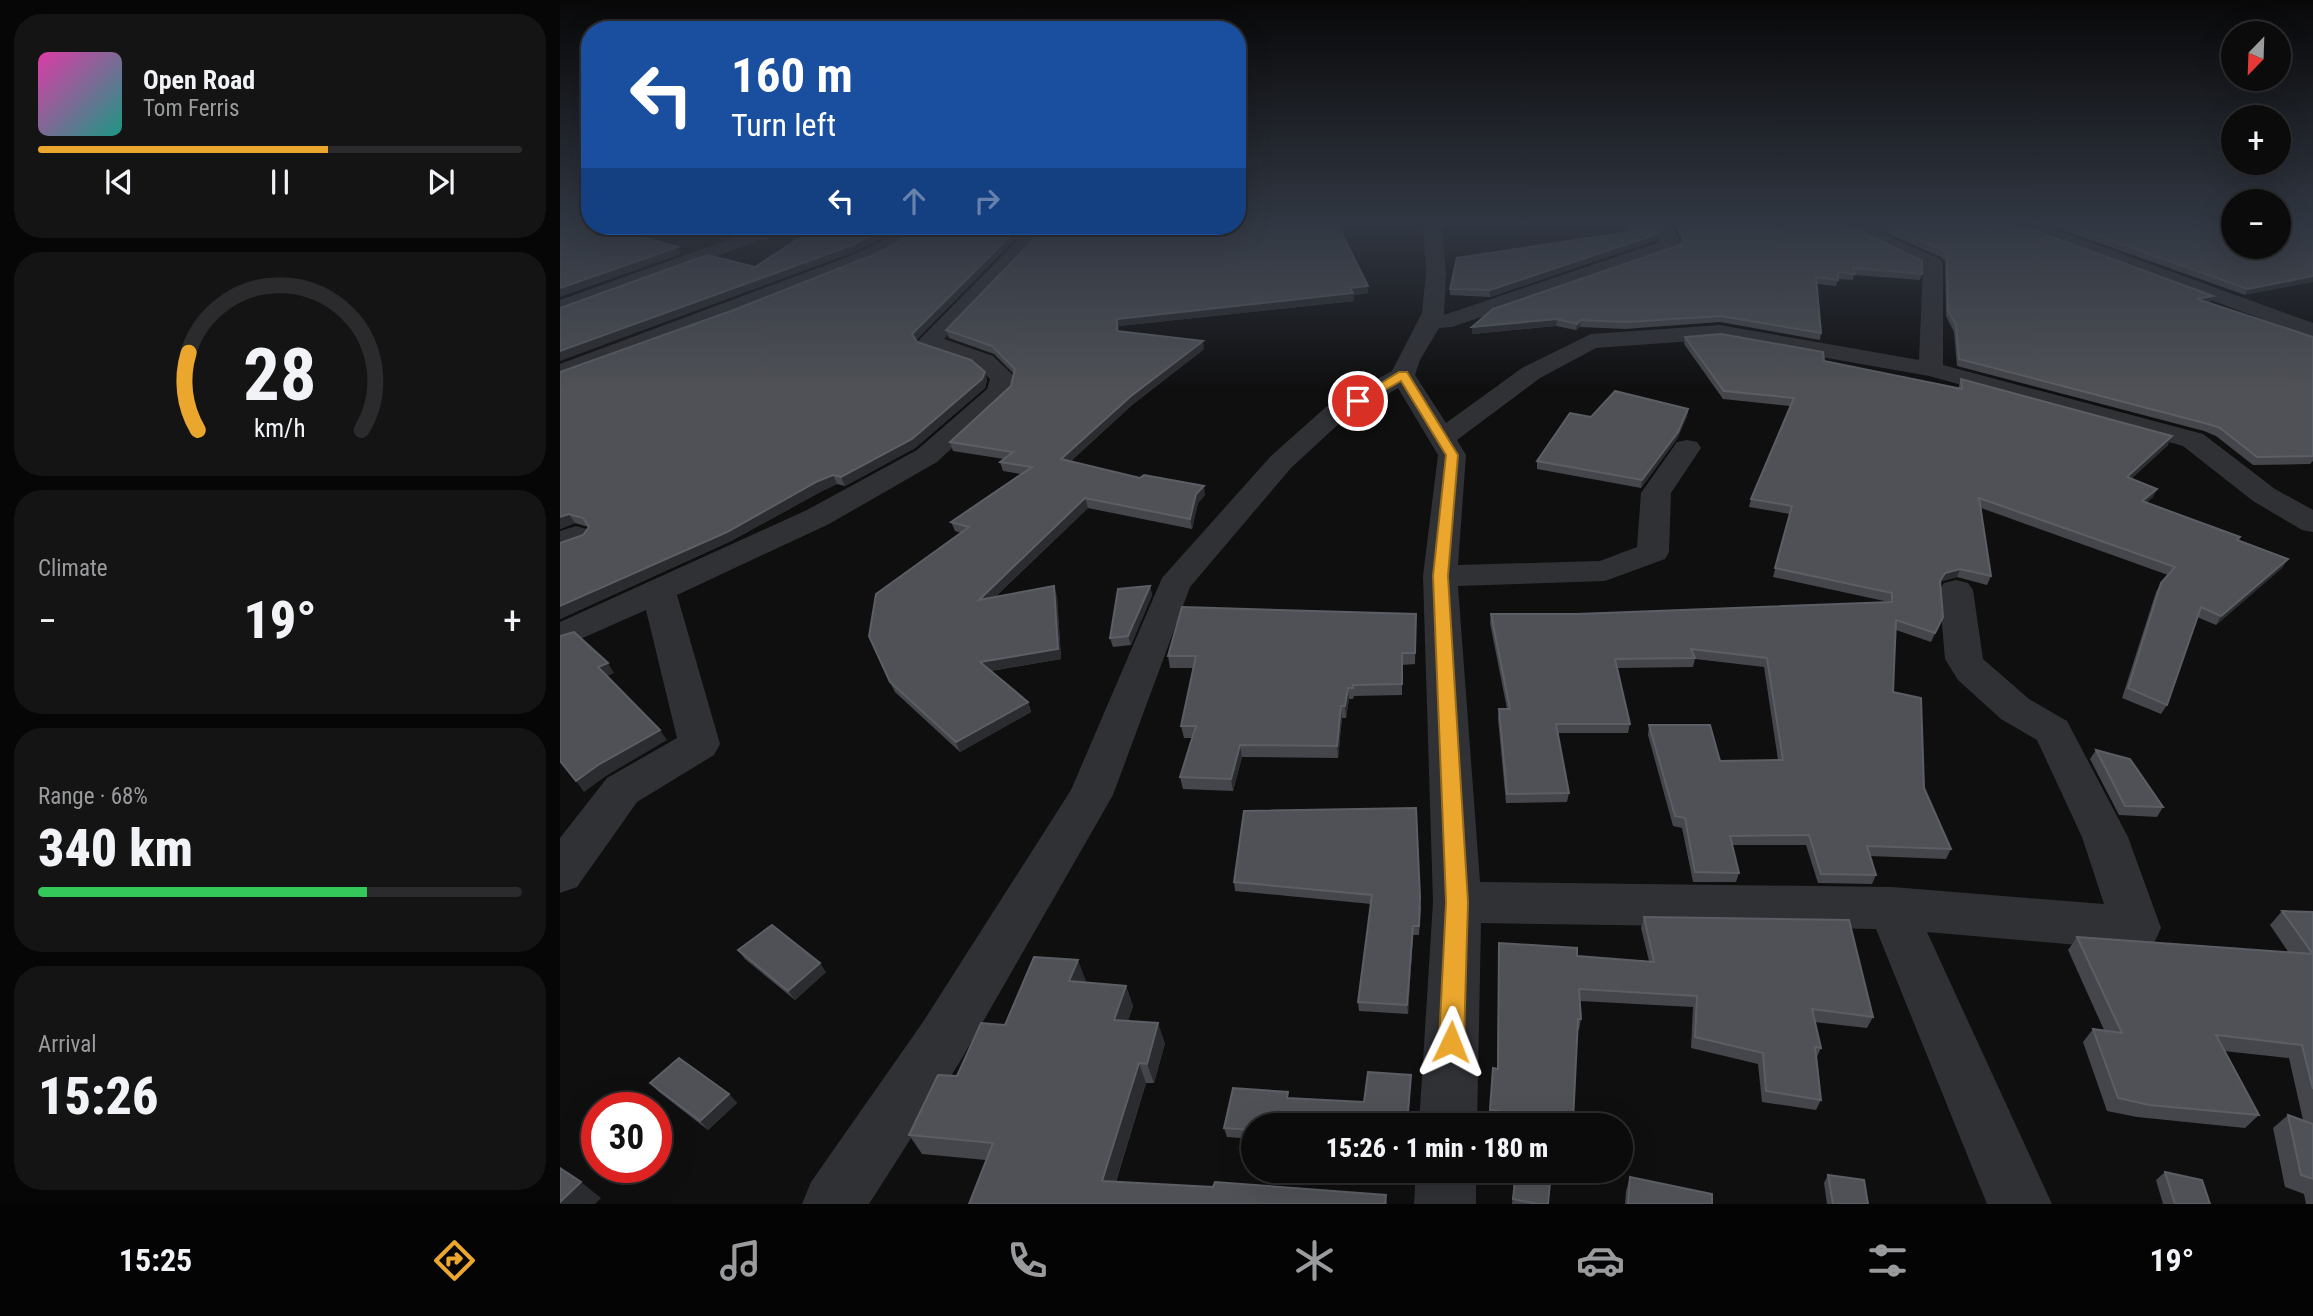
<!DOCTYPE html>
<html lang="en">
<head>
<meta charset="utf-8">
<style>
  body { margin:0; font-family:"Roboto Condensed",sans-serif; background:#141415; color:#f1f3f6; height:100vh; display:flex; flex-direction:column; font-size:26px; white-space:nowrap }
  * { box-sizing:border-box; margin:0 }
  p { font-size:23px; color:#9a9b9d }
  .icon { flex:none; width:38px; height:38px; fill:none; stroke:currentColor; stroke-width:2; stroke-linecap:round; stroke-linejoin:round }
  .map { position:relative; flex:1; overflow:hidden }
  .drawer { display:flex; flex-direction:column; gap:14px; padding:14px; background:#060607; width:560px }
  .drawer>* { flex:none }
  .hud { position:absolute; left:21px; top:21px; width:665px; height:214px; border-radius:28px; box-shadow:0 7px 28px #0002,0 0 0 2px #2b2b2d; background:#1a4fa0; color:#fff; overflow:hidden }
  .needle { width:46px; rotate:203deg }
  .buttons { position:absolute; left:1661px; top:21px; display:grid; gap:14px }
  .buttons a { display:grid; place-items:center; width:70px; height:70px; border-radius:50%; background:#0b0b0c; box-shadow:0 7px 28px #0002,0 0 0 2px #2b2b2d; font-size:35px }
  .speed { position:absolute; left:21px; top:1092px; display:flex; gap:14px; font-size:35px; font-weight:700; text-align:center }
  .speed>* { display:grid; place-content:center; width:91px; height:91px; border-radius:50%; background:#0b0b0c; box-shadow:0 7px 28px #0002,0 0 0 2px #2b2b2d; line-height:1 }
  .speed .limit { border:10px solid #d22; background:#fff; color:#111 }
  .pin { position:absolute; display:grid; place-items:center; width:60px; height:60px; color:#fff; margin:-30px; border:4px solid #fff; border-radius:50%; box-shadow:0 2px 7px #0007 }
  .me { position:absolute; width:77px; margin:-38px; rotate:2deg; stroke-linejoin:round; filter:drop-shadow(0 0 5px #0008) }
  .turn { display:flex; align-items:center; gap:24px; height:147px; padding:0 35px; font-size:32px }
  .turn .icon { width:91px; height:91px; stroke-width:2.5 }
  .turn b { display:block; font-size:49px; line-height:60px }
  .lanes { display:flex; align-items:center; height:66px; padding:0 35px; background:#0003; justify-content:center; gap:35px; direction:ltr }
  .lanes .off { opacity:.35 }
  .big { font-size:52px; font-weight:800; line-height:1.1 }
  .drawer .tile { flex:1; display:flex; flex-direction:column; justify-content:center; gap:10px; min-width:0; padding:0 24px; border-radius:28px; background:#141415 }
  .drawer .dial { align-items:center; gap:0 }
  .dial svg { height:182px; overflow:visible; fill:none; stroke:#2b2b2d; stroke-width:7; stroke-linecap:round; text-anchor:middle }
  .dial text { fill:#f1f3f6; stroke:none }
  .song { display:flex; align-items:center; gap:21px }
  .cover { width:84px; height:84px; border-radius:10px; background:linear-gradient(135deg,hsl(320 70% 55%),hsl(170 70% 35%)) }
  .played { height:7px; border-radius:4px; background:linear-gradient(90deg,#eaa62d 60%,#2b2b2d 60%) }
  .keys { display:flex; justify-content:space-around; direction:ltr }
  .heat { display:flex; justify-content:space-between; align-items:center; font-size:38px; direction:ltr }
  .charge { height:10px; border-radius:5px; background:linear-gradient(90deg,#34c759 68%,#2b2b2d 0) }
  .trip { position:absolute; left:681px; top:1113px; width:392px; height:70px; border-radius:35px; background:#0b0b0c; box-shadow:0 7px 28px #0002,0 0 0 2px #2b2b2d; font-weight:800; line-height:70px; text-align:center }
  .tabs { display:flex; height:112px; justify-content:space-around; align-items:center; background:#040405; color:#9a9b9d }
  .tabs .icon { width:49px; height:49px }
  .tabs .selected { color:#eaa62d }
  .tabs b { font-size:32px; color:#f1f3f6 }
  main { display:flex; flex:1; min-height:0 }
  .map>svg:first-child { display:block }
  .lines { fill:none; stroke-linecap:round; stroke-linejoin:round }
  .minor { fill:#303135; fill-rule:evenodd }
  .wall { fill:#45464b }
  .shaded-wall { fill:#2b2c2f }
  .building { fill:#4f5156; stroke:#5b5e64; stroke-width:2 }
  .route { fill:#eaa62d; stroke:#986c1d; stroke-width:2 }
</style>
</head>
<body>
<main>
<section class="drawer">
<div class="tile">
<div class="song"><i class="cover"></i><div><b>Open Road</b><p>Tom Ferris</p></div></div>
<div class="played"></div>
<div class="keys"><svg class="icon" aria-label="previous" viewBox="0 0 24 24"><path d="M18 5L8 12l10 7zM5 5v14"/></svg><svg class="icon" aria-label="pause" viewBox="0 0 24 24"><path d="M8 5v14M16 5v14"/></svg><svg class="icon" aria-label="next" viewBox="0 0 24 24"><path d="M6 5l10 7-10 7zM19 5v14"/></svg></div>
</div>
<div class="tile dial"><svg viewBox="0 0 100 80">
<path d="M14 69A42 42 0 1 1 86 69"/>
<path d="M14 69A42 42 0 0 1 10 35" stroke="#eaa62d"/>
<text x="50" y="56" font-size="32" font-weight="700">28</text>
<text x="50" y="72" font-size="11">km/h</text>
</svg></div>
<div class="tile"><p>Climate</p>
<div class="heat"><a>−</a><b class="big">19°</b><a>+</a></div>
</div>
<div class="tile"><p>Range · 68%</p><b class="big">340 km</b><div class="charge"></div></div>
<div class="tile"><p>Arrival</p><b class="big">15:26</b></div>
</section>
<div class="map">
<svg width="1753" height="1204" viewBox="0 0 1753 1204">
  <rect width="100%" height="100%" fill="#0f0f10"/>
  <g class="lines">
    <g class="minor">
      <path d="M863,222H881L886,272L884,315L1100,242L1093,222H1111L1121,245L1118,249L892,327L879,328L860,360L855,375L886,423L962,368L1031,334L1160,325L1359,360L1363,266L1288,229L1291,225L1361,222L1352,227L1318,232L1380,259L1383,263V365L1643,434L1715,489L1753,510V532L1742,530L1693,501L1623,446L1369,376L1160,339L1036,348L980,378L897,440L906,455L898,565L1040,561L1077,547L1081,493L1117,442L1127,440L1137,442L1141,448L1111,493L1109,552L1105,559L1045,581L898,586L920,882L1332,887L1544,904L1522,837L1477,740L1441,719L1398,680L1385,659L1379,590L1384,583L1396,580L1408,583L1413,590L1423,659L1469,699L1507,721L1568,837L1601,928L1594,943L1576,950L1367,932L1492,1204H1427L1316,929L921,923L917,1125H859L873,902L863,576L878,455L838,388L784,419L731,468L630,587L553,795L401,1060L309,1204H242L251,1182L363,1022L511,790L602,578L711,456L766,407L832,371L862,313L866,272Z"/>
      <path d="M1412,222H1474L1753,323V338L1466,231L1421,227Z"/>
      <path d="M206,226H231L228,230L0,314V300Z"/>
      <path d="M343,226H362L341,246L319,258L174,316L0,379V364L293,255L328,238Z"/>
      <path d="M418,226H447L478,234L480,238L384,339L433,356L455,377L452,392L377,462L269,524L117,595L160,744L154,755L77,802L17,887L0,893V838L47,778L117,738L86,610L0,648V622L247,510L357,450L427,389L430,379L415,366L361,347L357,342L458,240L421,230Z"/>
      <path d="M16,526L27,529L32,536L27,543L0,553V531Z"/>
      <path d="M856,1171H916V1204H854Z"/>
    </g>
  </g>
  <g class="wall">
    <path d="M1067,222H1094L1097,240L930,297L890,295V289L1068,232Z"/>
    <path d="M1114,222H1322L1289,223L1288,226L1362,274L1360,280L1294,275L1293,280L1278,279L1276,286L1257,284L1261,333L1260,340L1160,322L1065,329L1020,327L1016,330L996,326L912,334L1120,245L1122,241Z"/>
    <path d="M1480,222H1753L1685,295Z"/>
    <path d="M1355,223L1423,224L1653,296L1650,302L1648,303L1753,337V461L1750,464L1693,465L1656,436L1644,431L1397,366L1394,332L1386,316L1385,261L1381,257L1327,233L1329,227Z"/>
    <path d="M457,226H677L808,286V293L794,295V301L559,326V331L644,349L572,405L511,461L645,495L638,503L632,529L528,508L435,597L497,596L501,659L431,671L468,702L471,712L400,752L335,692L330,682L401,533L395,531L391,522L461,474L443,471L440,462L444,459L393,451L390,442L451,386L454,374L434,354L389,338L386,330L480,233L479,231Z"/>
    <path d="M453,241L356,340L427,380L425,388L355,448L285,486L277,484L262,491L171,541L0,619V543L23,535L28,527L15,523L0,529V372Z"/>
    <path d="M1125,337L1264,361L1398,389L1401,379L1608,445L1571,479L1593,497L1586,503L1680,537L1678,540L1728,559L1722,568L1656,625L1637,617L1607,705L1601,714L1562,698L1596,592L1601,583L1608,575L1421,508L1431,576L1427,585L1397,577L1382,581L1380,584L1383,617L1371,642L1336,630L1333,692L1364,788L1391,849L1386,859L1310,856L1316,875L1312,884L1258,883L1246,845H1172L1179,873L1176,882H1133L1122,828L1113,826L1088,735L1089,725L1160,761L1218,760L1204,667L1135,659L1133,667L1057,668L1070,724L1068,733H998L1009,793L1007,802L946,803L938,719L939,709H947L930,623L931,614H1017L1329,602L1213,577L1230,514L1189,507L1191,499L1230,406L1163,399L1124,344Z"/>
    <path d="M1128,409L1127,416L1117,439L1081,488L977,469V461L1031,417Z"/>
    <path d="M590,586L592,595L571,645L553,647L550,638Z"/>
    <path d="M856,614L855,664L842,665V695L794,696L793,699H789L786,718H782L778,758L682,757L673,791L623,789L620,777L633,738H624L621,726L633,668H610L608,656Z"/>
    <path d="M1536,750L1603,807L1597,817L1559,815L1530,759Z"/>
    <path d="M684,811L861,906L859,935H853L848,1014L799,1011L798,1002L811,904L675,891L674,882Z"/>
    <path d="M1722,911L1753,912V1204H1746L1744,1194L1725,1187L1713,1128L1728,1115L1743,1120L1729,1058L1664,1051L1699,1115L1685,1128L1577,1117L1547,1111L1523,1042L1533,1029L1544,1030L1508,950L1517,937L1729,953L1710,925Z"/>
    <path d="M1084,917L1313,1017L1307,1028L1254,1022L1261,1048L1257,1057L1261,1100L1256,1110L1202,1102L1198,1064L1131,1048L1133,1007L1020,1001L1021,1019L1019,1030H1017L1012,1125H960L929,1120L933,1068L937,1069L939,943L1017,956L1089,961L1081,928Z"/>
    <path d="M178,950L266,972L235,1000L185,959Z"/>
    <path d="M526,981L525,982L566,986L573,1006L568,1021L605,1043L594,1083H586L556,1182L826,1195L827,1204H409L426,1160L362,1154L349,1135L397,1076L445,1025Z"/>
    <path d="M851,1075L848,1125H693V1139L667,1137L664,1128L804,1102Z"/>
    <path d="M90,1083L169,1094L177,1103L148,1130L99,1092Z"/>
    <path d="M955,1171L988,1204H952Z"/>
    <path d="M1605,1172L1650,1204H1603L1596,1180Z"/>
    <path d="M1268,1175L1308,1204H1267L1264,1183Z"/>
    <path d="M1070,1177L1152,1204H1065L1066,1191Z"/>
  </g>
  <g class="shaded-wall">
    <path d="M95,226H119L72,241L69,234Z"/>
    <path d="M329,226H339L327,236L292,253L0,361V351Z"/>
    <path d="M1097,234V240L930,297V290Z"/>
    <path d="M451,235L453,241L354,342L352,334Z"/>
    <path d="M118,247L121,254L0,297V288Z"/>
    <path d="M1753,276V282L1685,295L1688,289Z"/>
    <path d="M808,286V293L794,295V301L559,326V339L557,331V319Z"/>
    <path d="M1653,296L1650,302L1634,305L1637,299Z"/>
    <path d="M997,319L996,326L912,334V327Z"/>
    <path d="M1021,320L1020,327L1016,330L1017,324Z"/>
    <path d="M643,341L644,349L572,405L503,468L501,459L571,396Z"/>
    <path d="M425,372L427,380L425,388L355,448L285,486L281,477Z"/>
    <path d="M1128,409L1127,416L1117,439L1081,488L1082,480Z"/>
    <path d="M1612,436L1608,445L1563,486L1567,477Z"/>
    <path d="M273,475L277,484L262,491L171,541L0,619V606Z"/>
    <path d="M644,486L645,495L638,503L632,529L630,519L636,494Z"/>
    <path d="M1597,489L1593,497L1578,510L1582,501Z"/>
    <path d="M525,498L528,508L422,609L419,600Z"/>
    <path d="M9,514L15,523L0,529V517Z"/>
    <path d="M1728,559L1722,568L1656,625L1661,616Z"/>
    <path d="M1400,569L1397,577L1382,581L1376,590L1380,581L1385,573Z"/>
    <path d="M494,586L497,596L501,659L424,672L420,662Z"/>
    <path d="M590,586L592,595L571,645L568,636Z"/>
    <path d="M48,663L54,673L45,677L38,667Z"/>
    <path d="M788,688L789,699L786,718L785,706Z"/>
    <path d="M468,702L471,712L400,752L396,742Z"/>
    <path d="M781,706L782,718L778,758L777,746Z"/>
    <path d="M100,730L107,740L46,776L24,792L16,781L38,765Z"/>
    <path d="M680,745L682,757L673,791L671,779Z"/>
    <path d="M853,926V935L848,1014L847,1005Z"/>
    <path d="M518,960L526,981L518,1002L509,981Z"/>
    <path d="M260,963L266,972L235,1000L228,991Z"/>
    <path d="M566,986L573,1006L562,1040L554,1020Z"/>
    <path d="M598,1023L605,1043L594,1083L587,1064Z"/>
    <path d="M579,1063L586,1083L550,1200L542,1181Z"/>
    <path d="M851,1075L848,1125H847Z"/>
    <path d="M169,1094L177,1103L148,1130L140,1121Z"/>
    <path d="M21,1182L41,1198L35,1204H0V1202Z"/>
  </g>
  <g class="building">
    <path d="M0,222H30V226H95L69,234L118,247L0,288Z"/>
    <path d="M677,222H776L808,286L790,288L793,293L557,319V331L643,341L571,396L501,459L580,478L584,475L644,486L636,494L630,519L525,498L419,600L494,586L498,649L420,662L468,702L396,742L330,682L309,636L316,594L409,527L391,522L472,467L440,462L453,452L390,442L451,386L455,369L432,346L386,330L481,232L478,226H677Z"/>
    <path d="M1068,222H1094L1097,234L930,290L890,289L897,258L1069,232Z"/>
    <path d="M1117,222H1289L1288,225L1362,261V274L1293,268L1295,274L1278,272V280L1256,277L1261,333L1161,316L1066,322L1021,320L1017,324L997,319L912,327L933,309L1120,245L1124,238Z"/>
    <path d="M1358,222H1418L1423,224L1468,228L1653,296L1637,299L1753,337V456L1697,457L1660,428L1648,424L1399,359L1396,325L1388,310L1387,255L1383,250L1329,227L1355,223Z"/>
    <path d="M1499,222H1673V247H1718V222H1753V276L1688,289Z"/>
    <path d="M258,226H329L324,229L290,246L0,351V308L147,255L195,267Z"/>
    <path d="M354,226H418L451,235L352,334L357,342L411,360L425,372L422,379L352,439L281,477L273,475L258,481L167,532L0,606V543L23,535L29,527L23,518L9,514L0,517V372L171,311L318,253L341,241Z"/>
    <path d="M1161,334L1263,352L1264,361L1402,389L1401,379L1612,436L1567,477L1597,489L1582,501L1680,537L1677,540L1728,559L1661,616L1641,607L1607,705L1568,688L1601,583L1615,567L1419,498L1431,576L1400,569L1385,573L1380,581L1383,617L1375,633L1336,620L1333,692L1361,698L1364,788L1391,849L1307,846L1316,875L1261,874L1249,835L1170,836L1179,873L1135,872L1125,818L1115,816L1089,725H1150L1160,761L1223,760L1207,658L1131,649L1135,658L1055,659L1070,724H996L1009,793L947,794L939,709H950L931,614H1017L1332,602V593L1215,568L1232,506L1191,499L1234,398L1164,391L1125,337Z"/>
    <path d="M1055,391L1128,409L1118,432L1082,480L977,461L1010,413L1031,417Z"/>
    <path d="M590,586L568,636L550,638L558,589Z"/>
    <path d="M622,607L856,614L855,653H842V684L793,685V688H788L785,706H781L777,746L680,745L671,779L620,777L636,726H621L636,656H608Z"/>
    <path d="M14,632L48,663L38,667L100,730L38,765L16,781L0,761V636Z"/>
    <path d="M1536,750L1570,759L1603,807L1565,806Z"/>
    <path d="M856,808L860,897L859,926H853L847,1005L798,1002L812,895L674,882L684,811Z"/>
    <path d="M1722,911L1753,912V954Z"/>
    <path d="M1084,917L1289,920L1313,1017L1252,1009L1261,1048L1255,1047L1261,1100L1206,1091L1203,1053L1135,1037L1137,996L1019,989L1021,1019H1018L1013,1121L995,1118L994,1125H960L961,1114L930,1110L933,1068L938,1069L939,943L1017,948V956L1094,962Z"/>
    <path d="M212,925L260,963L228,991L178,950Z"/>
    <path d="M1517,937L1753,954V1089L1742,1045L1656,1035L1699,1115L1589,1105L1558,1098L1533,1029L1562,1033Z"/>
    <path d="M474,957L518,960L509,981L566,986L554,1020L598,1023L587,1064L579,1063L542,1181L653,1187L655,1182L826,1195L825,1204H409L433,1143L349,1135L378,1075L397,1076L421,1023L445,1025Z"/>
    <path d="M119,1058L169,1094L140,1121L90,1083Z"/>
    <path d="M808,1072L851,1075L847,1125H693V1130L664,1128L673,1088L728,1092L727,1098L804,1102Z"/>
    <path d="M1728,1115L1753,1124V1179L1741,1175Z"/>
    <path d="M0,1168L21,1182L0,1202Z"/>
    <path d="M956,1171H991L988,1204H977L953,1199Z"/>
    <path d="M1605,1172L1642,1180L1650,1204H1615Z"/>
    <path d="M1268,1175L1304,1180L1308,1204H1273Z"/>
    <path d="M1070,1177L1152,1194V1204H1068Z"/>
  </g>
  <linearGradient id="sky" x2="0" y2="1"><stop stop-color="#080809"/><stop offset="0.57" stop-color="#313742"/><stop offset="1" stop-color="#313742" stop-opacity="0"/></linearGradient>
  <rect width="1753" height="390" fill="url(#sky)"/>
  <path class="route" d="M839,372H847L898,455L888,576L908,902L904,1042L900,1050L891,1054L882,1050L879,1042L886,902L873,576L886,455L841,381L802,403L792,401Z"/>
</svg>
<div class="buttons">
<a><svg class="needle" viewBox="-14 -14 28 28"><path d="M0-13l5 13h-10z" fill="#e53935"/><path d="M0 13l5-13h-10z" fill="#9a9b9d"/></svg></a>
<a>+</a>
<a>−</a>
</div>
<div class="speed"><div class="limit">30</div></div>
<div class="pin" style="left:798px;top:401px;background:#d93025"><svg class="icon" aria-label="arrive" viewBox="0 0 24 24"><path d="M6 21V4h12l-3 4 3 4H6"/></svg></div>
<svg class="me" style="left:891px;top:1042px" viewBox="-20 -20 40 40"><path d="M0-17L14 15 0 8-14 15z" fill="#eaa62d" stroke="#fff" stroke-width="4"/></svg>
<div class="trip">15:26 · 1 min · 180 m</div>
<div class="hud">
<div class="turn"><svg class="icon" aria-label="left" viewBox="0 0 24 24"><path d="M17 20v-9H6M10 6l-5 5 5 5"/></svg><div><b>160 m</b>Turn left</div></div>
<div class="lanes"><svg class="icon" aria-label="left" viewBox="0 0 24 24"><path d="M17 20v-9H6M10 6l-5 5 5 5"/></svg><svg class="icon off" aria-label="ahead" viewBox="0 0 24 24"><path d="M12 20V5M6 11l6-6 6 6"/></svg><svg class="icon off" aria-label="right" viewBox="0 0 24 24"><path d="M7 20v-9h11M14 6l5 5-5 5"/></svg></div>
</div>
</div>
</main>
<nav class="tabs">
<b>15:25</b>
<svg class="icon selected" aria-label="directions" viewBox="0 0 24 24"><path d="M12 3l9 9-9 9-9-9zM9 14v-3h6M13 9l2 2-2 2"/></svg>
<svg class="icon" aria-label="music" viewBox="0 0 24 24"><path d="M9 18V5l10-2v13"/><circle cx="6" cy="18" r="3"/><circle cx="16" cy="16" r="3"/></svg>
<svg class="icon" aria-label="phone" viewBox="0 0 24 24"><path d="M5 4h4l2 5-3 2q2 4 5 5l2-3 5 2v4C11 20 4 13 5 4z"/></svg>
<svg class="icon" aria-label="climate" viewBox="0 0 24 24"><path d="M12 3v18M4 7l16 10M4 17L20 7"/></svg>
<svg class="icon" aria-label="car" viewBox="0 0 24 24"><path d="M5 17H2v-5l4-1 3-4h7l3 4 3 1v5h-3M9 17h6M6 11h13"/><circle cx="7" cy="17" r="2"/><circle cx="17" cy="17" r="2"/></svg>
<svg class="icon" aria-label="filters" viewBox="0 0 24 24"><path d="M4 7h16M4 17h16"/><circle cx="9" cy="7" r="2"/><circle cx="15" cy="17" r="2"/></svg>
<b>19°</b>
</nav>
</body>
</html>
